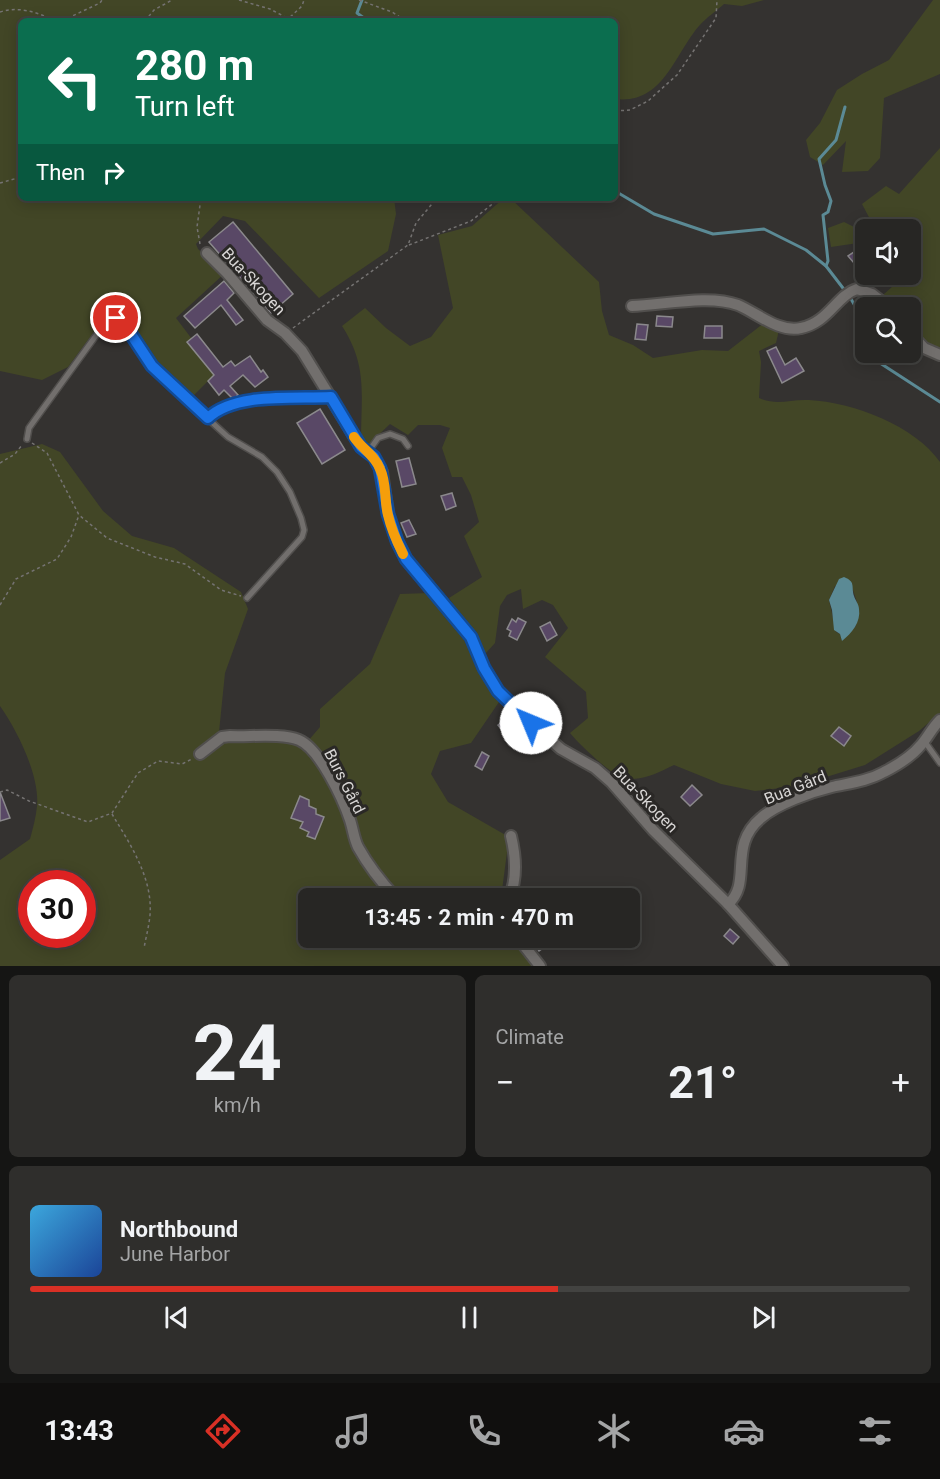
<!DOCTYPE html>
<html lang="en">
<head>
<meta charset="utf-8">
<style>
  body { margin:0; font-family:Roboto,sans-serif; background:#2f2e2c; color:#f1f3f6; height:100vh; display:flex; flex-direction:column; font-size:22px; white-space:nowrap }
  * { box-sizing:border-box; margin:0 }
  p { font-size:20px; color:#a4a5a6 }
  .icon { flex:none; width:33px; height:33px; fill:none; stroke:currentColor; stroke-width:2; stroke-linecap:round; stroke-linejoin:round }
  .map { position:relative; height:966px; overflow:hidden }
  .side { display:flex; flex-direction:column; gap:9px; padding:9px; background:#151514; flex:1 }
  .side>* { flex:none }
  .guide { position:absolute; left:18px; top:18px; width:600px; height:183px; border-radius:9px; box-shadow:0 3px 15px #0003,0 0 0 2px #434341; background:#0b6e4f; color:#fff; overflow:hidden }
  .tools { position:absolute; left:855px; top:219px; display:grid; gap:12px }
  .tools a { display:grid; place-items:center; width:66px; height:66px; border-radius:9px; background:#272624; box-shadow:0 3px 15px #0003,0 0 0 2px #434341; font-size:30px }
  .speed { position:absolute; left:18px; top:870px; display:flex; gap:12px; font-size:30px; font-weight:700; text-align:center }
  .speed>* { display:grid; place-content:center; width:78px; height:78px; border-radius:50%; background:#272624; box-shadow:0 3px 15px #0003,0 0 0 2px #434341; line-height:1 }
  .speed .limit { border:9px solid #d22; background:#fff; color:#111 }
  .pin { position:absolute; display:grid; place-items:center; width:51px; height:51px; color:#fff; margin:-26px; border:3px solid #fff; border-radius:50%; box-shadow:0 2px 6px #0007 }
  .me { position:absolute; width:66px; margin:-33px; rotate:315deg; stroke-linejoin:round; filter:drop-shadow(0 0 4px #0008) }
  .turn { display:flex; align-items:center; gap:21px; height:126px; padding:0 18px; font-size:27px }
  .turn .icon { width:78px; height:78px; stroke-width:2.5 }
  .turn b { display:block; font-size:42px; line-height:51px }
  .then { display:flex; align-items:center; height:57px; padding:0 18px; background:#0003; gap:12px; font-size:22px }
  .big { font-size:45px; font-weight:700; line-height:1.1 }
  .side .widget { flex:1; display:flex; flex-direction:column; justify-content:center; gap:9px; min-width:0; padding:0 21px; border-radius:9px; background:#2f2e2c }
  .side .dial { align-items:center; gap:0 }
  .dial b { font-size:78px; line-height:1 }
  .song { display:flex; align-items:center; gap:18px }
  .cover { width:72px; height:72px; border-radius:9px; background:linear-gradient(135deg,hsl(200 70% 55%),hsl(220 70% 35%)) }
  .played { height:6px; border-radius:3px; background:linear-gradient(90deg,#d93025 60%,#434341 60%) }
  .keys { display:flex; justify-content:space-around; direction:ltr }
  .heat { display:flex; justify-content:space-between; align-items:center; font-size:33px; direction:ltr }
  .side .tiles { flex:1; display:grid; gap:9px; grid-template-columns:1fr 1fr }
  .widget:last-child { grid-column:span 2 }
  .trip { position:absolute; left:298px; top:888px; width:342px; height:60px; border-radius:9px; background:#272624; box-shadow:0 3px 15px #0003,0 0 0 2px #434341; font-weight:700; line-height:60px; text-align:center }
  .menu { display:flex; height:96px; justify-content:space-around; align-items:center; background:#100f0e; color:#a4a5a6 }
  .menu .icon { width:42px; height:42px }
  .menu .active { color:#d93025 }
  .menu b { font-size:27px; color:#f1f3f6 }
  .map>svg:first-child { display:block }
  .green { fill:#424626; fill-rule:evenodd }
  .water { fill:#5b8a95 }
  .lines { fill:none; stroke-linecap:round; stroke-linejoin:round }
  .stream { stroke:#5b8a95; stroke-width:3 }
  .building { fill:#594866; stroke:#8b898c; stroke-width:1.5 }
  .lane-casing { stroke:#514f4d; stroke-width:8 }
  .street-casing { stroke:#514f4d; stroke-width:14 }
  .path { stroke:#757372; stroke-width:1.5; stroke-dasharray:3 3; stroke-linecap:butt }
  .lane { stroke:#726f6d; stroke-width:5 }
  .street { stroke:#726f6d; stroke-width:10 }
  .route-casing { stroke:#114b97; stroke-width:15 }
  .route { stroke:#1a73e8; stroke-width:10 }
  .slow { stroke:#f59e0b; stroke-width:10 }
  .labels { text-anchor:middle; stroke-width:6; stroke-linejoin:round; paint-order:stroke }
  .street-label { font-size:16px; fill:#d8d6d5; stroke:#2a2826 }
</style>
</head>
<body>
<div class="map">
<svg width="940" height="966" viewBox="0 0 940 966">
  <rect width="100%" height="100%" fill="#343230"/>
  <g class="green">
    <path d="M0,0H764L742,6L724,4C716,11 706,18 699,26C674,55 663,105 615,99V21H21V198H394L396,214L388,251L319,298L245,221L223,216L196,244L198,249L225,273L176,318L217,372L192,397L150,355L122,317L112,315L102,321L68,367L42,380L0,371Z"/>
    <path d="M933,0H940V74L884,98L880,158L868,171L842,172L846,141L823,165L810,157L806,140L820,123L837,90L862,74L889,60Z"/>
    <path d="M940,148V351C917,342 911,331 910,308L894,307L883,295L893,286L897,275L910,274V230H866L865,242L831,247L828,228L844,222L860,230L871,221L862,204L886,186L899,194Z"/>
    <path d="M504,198H510L599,282L602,311L609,335L633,345L653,358L702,350L728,351L764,323L779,330L776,343L759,351L761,362L759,398C777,406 790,399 809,400C853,402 915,426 940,462V713L919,731L865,765L797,786L755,791L721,784L674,765C659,772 642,782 624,778C611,775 579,744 570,733L588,718L586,692L545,657L568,628L553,605L542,600L523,609L521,589L507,595L500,606L495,643L486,653L449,598L482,577L464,536L479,522L471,495L462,477H452L442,448L450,428L440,425H418L408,435L390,424L368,445L361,440C361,395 368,366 342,326L365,308L386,328L410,346L431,337L453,308L438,235L472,226ZM835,586L853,590L857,602L856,626L842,640L840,634L836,632L829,600Z"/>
    <path d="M42,444L60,452L103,511L132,536L174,548L241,592L248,609L225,673L219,732L298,737L308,741L320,727V709L370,664L400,594L430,593L454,622L499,702L471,743L440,751L431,774L448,802L509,837L501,898H309V938H512L533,966H0V860L30,839C33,828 36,817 37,806C40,776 17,730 0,706V454ZM32,884H82V934H32Z"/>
  </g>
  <path class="water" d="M844,577C856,582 851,586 854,596C855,600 859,604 859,609C861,622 852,633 842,641L840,634L834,630L832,610L829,600L839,579Z"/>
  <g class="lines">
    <g class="stream">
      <path d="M362,0L357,13L368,21"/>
      <path d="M845,107L836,140L819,159L825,185L831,201L828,212L823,215L828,261L826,266L846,292"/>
      <path d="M615,191L654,214L713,234L764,229L806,250L826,266"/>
      <path d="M851,299L858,311L863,352L940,402"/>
    </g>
  </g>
  <g class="building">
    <path d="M233,222L293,294L271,313L209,242Z"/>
    <path d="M866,244V254L854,263L848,256Z"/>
    <path d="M224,281L234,293L227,300L243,320L236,325L221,305L195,328L184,316Z"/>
    <path d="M657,316L673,317L672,327L656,326Z"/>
    <path d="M637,324L648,325L646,340L635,339Z"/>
    <path d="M705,326H722V338H704Z"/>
    <path d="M197,334L223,367L231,361L235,366L250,356L261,372L263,370L268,377L255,387L243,375L230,386L238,395L233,399L224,390L219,395L208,381L214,375L187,342Z"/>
    <path d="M776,347L785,365L796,358L804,371L782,383L767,351Z"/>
    <path d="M320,409L345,450L322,464L297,423Z"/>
    <path d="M409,458L416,484L402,487L396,461Z"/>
    <path d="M452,493L456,506L446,510L441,496Z"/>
    <path d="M409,520L416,534L407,537L401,523Z"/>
    <path d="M518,618L526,622L517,640L509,636L511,631L507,629L512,619L516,622Z"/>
    <path d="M550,622L557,635L547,641L540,627Z"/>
    <path d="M508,717L517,728L521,725L533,740L522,749L508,732L505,734L498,725Z"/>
    <path d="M839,727L851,736L844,746L831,736Z"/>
    <path d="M482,752L489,756L482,770L475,766Z"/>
    <path d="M692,785L702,795L690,806L681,797Z"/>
    <path d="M0,792L10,818L0,821Z"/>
    <path d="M300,796L309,800V806L316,809V814L324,817L315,839L307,836L309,832L300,828L303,822L291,818Z"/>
    <path d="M730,929L739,937L733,944L724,936Z"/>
    <path d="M535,938H557L539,951L531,940Z"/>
  </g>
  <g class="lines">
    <defs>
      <g id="lane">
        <path d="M208,418C236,392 295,399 331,397"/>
        <path d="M27,439L29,428L34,421L100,330L109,320L120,319L152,366L217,427L228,437L262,457L277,472L290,492L301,518L304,530L302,537L247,598"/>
        <path d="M368,452L378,438L390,434L403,439L408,446"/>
        <path d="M925,742L940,763"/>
      </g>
      <g id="street">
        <path d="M207,253L227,273L267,320L285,333L302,351L361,447L374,457L382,472L388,514L397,541L406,559L471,637L484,668L498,691L531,723L561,749L595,768L611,782L653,830L728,904L783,966"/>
        <path d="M632,306C663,305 709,294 738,305C757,313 779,333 801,328C828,323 837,295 857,289L872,294L890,308"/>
        <path d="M910,333L924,348L940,355"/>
        <path d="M200,754L222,737L230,736C249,737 282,733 299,740C320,749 343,799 350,820C353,829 354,839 358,847C368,865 382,883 396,898"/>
        <path d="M509,898C518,878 516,857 511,836"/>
        <path d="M728,904C753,883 727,846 761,818C777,804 811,792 832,787C850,783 868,781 884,772C898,765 911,757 921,745C928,737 932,728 940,720"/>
        <path d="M518,938L540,966"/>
      </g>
    </defs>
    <use href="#lane" class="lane-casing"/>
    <use href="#street" class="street-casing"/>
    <g class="path">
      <path d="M239,0L270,9L289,19"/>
      <path d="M359,0L392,12L406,21"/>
      <path d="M0,12C17,6 39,12 54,21"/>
      <path d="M56,21L68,18L100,3L102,0"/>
      <path d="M145,21L154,10L172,0"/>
      <path d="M286,21L302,6L304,0"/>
      <path d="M615,111L630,110L648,101L677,75L716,18L717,0"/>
      <path d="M0,183L21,177"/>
      <path d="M200,244L197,227L201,198"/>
      <path d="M409,245L471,221L500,198"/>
      <path d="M293,328L408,245L416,223L437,198"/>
      <path d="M32,443L47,453L79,515L107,538L155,557L185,564L221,590L241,596"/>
      <path d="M0,463L15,454L22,445"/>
      <path d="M0,605L16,579L57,559L71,537L79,515"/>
      <path d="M0,792L7,790L29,801L88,822L112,813L138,773L158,761L182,764L192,759"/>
      <path d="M112,814C130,844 153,878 150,915C149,926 146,937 144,948"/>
    </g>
    <use href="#lane" class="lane"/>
    <use href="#street" class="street"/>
  </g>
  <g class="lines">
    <defs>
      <path id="route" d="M116,318L123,322L152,366L208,418C235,392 296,399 331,397L361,447L374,457L380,468L388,514L397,541L406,559L471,637L484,668L498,691L531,723"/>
    </defs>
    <use href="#route" class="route-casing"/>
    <use href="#route" class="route"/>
    <path class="slow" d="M354,437C362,449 375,455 380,469C387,483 384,500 388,515C391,528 397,542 403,554"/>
  </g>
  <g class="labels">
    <g class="street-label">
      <text transform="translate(254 281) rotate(47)" y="6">Bua-Skogen</text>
      <text transform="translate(345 781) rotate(63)" y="6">Burs Gård</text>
      <text transform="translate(795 787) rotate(-22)" y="6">Bua Gård</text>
      <text transform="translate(646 799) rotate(46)" y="6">Bua-Skogen</text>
    </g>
  </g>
</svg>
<div class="tools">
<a><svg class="icon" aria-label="sound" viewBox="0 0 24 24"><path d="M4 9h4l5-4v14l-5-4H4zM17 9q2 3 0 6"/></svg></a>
<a><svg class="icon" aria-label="search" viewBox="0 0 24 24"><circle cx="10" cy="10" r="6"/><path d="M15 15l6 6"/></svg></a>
</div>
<div class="speed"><div class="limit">30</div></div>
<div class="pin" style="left:116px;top:318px;background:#d93025"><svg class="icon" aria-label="arrive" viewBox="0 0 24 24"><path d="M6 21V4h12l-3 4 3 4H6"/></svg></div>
<svg class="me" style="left:531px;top:723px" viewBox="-20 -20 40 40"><circle r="19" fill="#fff"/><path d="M0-13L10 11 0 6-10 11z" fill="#1a73e8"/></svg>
<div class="trip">13:45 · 2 min · 470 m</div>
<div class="guide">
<div class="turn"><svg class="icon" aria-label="left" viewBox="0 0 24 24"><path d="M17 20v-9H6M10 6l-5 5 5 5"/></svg><div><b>280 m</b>Turn left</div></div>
<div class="then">Then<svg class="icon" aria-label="right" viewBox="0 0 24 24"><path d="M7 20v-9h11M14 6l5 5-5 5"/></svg></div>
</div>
</div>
<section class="side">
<div class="tiles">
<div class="widget dial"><b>24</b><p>km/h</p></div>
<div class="widget"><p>Climate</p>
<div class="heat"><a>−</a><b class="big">21°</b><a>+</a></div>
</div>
<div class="widget">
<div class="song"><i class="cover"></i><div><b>Northbound</b><p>June Harbor</p></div></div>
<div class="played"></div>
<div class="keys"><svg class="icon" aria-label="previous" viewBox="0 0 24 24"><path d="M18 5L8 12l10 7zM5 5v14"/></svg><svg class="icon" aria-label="pause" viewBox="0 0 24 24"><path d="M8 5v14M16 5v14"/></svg><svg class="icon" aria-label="next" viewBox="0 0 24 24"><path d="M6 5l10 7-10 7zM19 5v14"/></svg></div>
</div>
</div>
</section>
<nav class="menu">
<b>13:43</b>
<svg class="icon active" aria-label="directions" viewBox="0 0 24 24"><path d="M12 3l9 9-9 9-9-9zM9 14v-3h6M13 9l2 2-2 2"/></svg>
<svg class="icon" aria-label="music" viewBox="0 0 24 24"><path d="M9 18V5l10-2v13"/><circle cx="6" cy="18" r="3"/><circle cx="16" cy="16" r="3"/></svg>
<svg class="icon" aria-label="phone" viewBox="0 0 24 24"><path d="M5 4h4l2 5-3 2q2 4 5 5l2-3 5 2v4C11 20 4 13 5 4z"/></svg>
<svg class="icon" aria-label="climate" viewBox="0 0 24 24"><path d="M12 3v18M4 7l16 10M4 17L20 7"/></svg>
<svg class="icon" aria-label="car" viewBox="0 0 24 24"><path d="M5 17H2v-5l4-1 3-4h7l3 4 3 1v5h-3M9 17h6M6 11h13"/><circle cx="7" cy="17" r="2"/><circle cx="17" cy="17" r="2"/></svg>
<svg class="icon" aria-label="filters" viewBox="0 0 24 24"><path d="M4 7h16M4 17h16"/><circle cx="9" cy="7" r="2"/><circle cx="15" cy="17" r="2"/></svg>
</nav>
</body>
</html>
